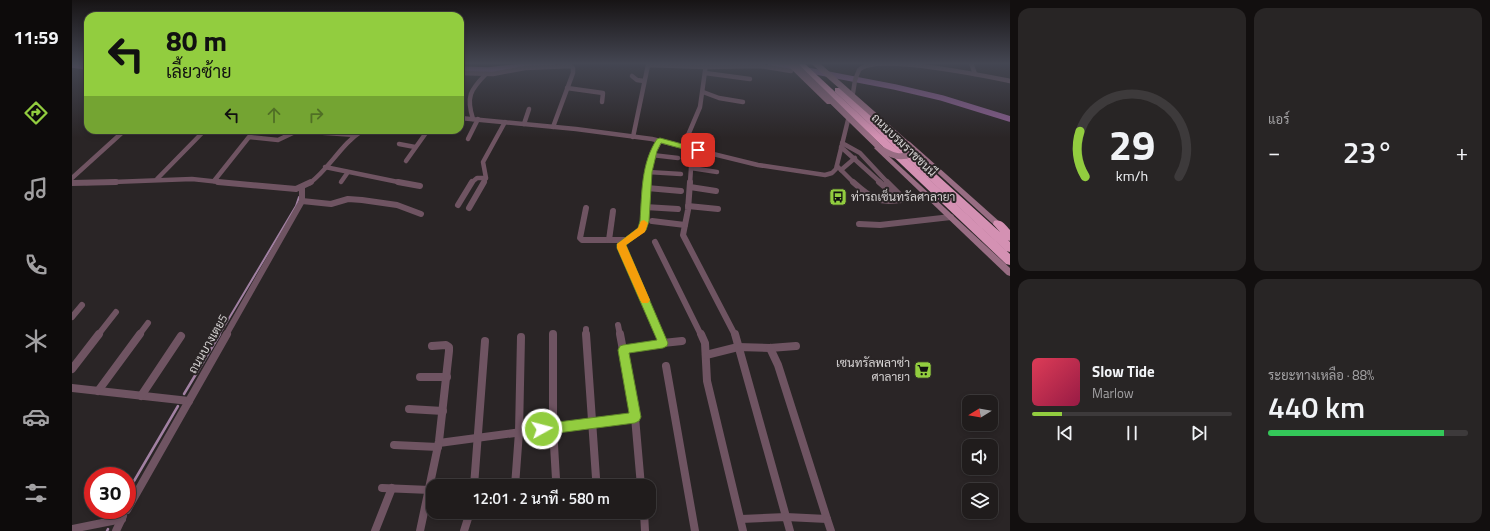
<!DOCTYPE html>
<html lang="th">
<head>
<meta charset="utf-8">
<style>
  body { margin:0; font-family:"Titillium Web",Sarabun,sans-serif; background:#282525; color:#f1f3f6; height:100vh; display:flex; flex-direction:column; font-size:15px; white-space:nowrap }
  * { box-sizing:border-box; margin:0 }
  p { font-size:13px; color:#a2a1a3 }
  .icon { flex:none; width:22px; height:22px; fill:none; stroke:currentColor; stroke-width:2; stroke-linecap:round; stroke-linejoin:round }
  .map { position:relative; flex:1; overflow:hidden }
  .drawer { display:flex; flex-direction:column; gap:8px; padding:8px; background:#120f0f; width:480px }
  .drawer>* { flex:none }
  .banner { position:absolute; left:12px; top:12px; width:380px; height:122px; border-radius:12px; box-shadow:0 2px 6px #0003,0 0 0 1px #3d3a3b; background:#92cd3f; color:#111; overflow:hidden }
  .needle { width:26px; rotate:259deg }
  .fabs { position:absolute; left:890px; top:395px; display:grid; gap:8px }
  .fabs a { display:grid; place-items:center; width:36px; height:36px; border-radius:8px; background:#201c1c; box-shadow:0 2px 6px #0003,0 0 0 1px #3d3a3b; font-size:20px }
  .speed { position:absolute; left:12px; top:467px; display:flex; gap:8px; font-size:20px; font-weight:700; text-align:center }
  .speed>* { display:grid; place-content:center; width:52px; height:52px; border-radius:50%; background:#201c1c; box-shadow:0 2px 6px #0003,0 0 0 1px #3d3a3b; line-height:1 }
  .speed .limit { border:6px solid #d22; background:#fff; color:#111 }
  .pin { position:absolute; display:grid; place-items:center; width:34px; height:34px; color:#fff; margin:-17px; border-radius:8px; box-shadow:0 2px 6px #0006 }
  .me { position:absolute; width:44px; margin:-22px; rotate:83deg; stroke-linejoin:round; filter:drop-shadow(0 0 3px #0008) }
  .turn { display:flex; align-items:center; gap:14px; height:84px; padding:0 16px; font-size:18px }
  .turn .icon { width:52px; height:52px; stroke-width:2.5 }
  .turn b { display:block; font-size:28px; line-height:34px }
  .lanes { display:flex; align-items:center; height:38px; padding:0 16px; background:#0003; justify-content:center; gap:20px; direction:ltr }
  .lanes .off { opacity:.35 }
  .big { font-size:30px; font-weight:600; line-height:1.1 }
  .drawer .card { flex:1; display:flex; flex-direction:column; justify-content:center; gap:6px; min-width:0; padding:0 14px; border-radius:12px; background:#282525 }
  .drawer .dial { align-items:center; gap:0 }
  .dial svg { height:104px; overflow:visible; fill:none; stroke:#3d3a3b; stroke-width:7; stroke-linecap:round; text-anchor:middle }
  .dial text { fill:#f1f3f6; stroke:none }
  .song { display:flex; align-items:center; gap:12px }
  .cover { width:48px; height:48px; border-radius:6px; background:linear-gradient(135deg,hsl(350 70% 55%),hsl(340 70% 35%)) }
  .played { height:4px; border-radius:2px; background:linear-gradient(90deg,#92cd3f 15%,#3d3a3b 15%) }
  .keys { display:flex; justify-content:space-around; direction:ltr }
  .heat { display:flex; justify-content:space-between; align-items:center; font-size:22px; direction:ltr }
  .charge { height:6px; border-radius:3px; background:linear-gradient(90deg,#34c759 88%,#3d3a3b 0) }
  .drawer .tiles { flex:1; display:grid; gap:8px; grid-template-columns:repeat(2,1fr) }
  .trip { position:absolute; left:354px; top:479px; width:230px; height:40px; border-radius:12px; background:#201c1c; box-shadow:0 2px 6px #0003,0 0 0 1px #3d3a3b; font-weight:600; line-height:40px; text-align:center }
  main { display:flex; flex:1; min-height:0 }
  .tab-bar { display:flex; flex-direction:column; width:72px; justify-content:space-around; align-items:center; background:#0d0b0b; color:#a2a1a3 }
  .tab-bar .icon { width:28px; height:28px }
  .tab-bar .active { color:#92cd3f }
  .tab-bar b { font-size:18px; color:#f1f3f6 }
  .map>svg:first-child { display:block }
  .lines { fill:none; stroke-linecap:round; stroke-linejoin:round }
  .stream-far1 { stroke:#a281a3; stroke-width:2 }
  .stream { stroke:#a281a3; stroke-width:2.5 }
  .canal { stroke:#8b5e8f; stroke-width:5.5 }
  .street-far2 { stroke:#6f5462; stroke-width:4.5 }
  .street-far1 { stroke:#6f5462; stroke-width:6 }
  .street { stroke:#6f5462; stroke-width:8 }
  .secondary { fill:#986d83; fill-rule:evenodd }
  .highway { fill:#d491b3; fill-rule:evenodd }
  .secondary-bridge { stroke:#986d83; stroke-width:6 }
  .route { fill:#92cd3f; stroke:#5f8529 }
  .slow { fill:#f59e0b }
  .labels { text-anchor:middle; stroke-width:4; stroke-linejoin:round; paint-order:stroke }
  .street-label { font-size:12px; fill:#d6d3d3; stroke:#2a2526 }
  .poi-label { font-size:12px; fill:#d6d3d3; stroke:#2a2526; text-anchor:start }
</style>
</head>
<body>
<main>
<nav class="tab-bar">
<b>11:59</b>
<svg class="icon active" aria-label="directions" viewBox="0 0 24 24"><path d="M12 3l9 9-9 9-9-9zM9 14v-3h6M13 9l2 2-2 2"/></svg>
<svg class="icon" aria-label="music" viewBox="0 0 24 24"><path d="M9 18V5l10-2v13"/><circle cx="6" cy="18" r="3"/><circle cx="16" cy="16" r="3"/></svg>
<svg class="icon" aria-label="phone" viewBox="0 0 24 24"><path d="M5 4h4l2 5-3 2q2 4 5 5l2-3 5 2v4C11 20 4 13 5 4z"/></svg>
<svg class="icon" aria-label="climate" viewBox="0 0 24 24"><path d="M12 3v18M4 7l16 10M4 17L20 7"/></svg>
<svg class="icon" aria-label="car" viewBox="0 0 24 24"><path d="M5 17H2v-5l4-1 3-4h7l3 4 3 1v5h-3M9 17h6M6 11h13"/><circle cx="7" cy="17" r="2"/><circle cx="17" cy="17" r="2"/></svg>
<svg class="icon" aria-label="filters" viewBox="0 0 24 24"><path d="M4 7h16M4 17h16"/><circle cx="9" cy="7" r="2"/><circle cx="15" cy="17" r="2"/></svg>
</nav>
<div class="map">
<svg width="938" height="531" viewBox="0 0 938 531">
  <rect width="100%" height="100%" fill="#2a2526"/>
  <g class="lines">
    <path class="stream-far1" d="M147,335L224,206L227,197"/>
    <g class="stream">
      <path d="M112,394L148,334"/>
      <path d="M55,493L106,406"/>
      <path d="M44,513L46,510"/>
      <path d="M35,531L36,529"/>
    </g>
    <g class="canal">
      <path d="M613,63H658"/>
      <path d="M698,63L823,87L870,98L938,119"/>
      <path d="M0,65L16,67"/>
      <path d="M388,69L416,70L480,63"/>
    </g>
    <g class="street-far2">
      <path d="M899,63L903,74"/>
      <path d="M388,73L421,74L453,68L499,66L501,68V73L481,127"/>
      <path d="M633,73L678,79"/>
      <path d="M560,76L565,80L572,81"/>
      <path d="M495,88L531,93L530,102"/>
      <path d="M631,92L647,98L671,102"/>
      <path d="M781,93L783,80L787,70C803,53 913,76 938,81"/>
      <path d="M388,118L504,129L580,139L686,165L753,175L760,173L764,169L776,120"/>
      <path d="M401,119C394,97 398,90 414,74"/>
      <path d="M452,124L457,109"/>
      <path d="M561,137L576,65L633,67L688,66L719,71"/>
      <path d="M396,139L406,119"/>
      <path d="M770,143L788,153L816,183"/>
      <path d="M327,144L343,147"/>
      <path d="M611,147L628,107L634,64"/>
      <path d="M769,147L809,183"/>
      <path d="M580,155L606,158"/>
      <path d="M334,161L356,130"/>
      <path d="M765,166L782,183"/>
      <path d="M253,167L331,183"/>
      <path d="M619,168L645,172"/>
      <path d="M769,170L783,158"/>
      <path d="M576,172L609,174"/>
      <path d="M0,178L53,130"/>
      <path d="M85,179L133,130"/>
      <path d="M142,181L177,137L206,140L225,131L283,135"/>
      <path d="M269,182L276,172"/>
      <path d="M14,183L120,179L157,183"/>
      <path d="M238,183C258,168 269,144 291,130"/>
      <path d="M399,183L405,178H414"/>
      <path d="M411,183L414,178L411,162L433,122"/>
      <path d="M575,183C576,167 580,154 588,141"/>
      <path d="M618,183L619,168L626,150"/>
    </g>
    <g class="street-far1">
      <path d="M146,182L224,189L239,182"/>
      <path d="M326,182L348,186"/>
      <path d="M575,182L573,221L570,230L549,244L588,335"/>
      <path d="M618,182L616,210L611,235L663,335"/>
      <path d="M781,182C799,198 807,205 832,199L815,182"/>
      <path d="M807,182L828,200"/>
      <path d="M0,183L44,182"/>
      <path d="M618,187L644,191"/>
      <path d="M575,188L609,191"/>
      <path d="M230,201L259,204L276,199L290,200L325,205L349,214"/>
      <path d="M386,205L400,182"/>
      <path d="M616,206L646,209"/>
      <path d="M573,207L606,209"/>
      <path d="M397,208L412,182"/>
      <path d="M514,208L508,238L510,240H553"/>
      <path d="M580,221L613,225"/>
      <path d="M787,224L808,225L879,217"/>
      <path d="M537,240L541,211"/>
      <path d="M583,242L629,335"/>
      <path d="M0,317L10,305"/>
      <path d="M546,325L548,335"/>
      <path d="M514,329V335"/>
      <path d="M26,335L44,312"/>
      <path d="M67,335L76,323"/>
      <path d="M154,335L230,201V187"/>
    </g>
    <g class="street">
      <path d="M481,334V428L484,479"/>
      <path d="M514,334L524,478"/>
      <path d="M548,334L551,350"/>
      <path d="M629,334L633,343L635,381L671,531"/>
      <path d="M663,334L718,531"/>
      <path d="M591,343L610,341"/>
      <path d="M634,355L666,347L698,348L724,346"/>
      <path d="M594,366L623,531"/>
      <path d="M0,369L27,334"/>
      <path d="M348,377H375"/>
      <path d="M0,388L117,401"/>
      <path d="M26,391L68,334"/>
      <path d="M69,396L109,336"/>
      <path d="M337,409L371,411"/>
      <path d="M367,443L563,417"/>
      <path d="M322,445L366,447"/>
      <path d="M402,486L413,341"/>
      <path d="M443,486L447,432L449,337"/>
      <path d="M569,486L563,417L551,350L591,343L587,334"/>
      <path d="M310,488L358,490"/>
      <path d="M55,510L155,334"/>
      <path d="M572,512L573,531"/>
      <path d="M669,519L714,517L755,519L706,365L698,348"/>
      <path d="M755,519L759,531"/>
      <path d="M0,529L50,519"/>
      <path d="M44,531L51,516"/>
      <path d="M303,531L320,488"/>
      <path d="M348,531L367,441L377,351V347L374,345L360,346"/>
      <path d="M392,531L398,512"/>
    </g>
    <g class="secondary">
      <path d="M713,63H719L759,102V104H755Z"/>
      <path d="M836,141L838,142L938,231V238L935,237L834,144L833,143Z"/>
      <path d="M805,146L807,147L938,268V276L935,275L803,149L802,148Z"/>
    </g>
    <g class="highway">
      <path d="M723,63H732L938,254V265L934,264Z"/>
      <path d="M763,88H769L928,232L921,224L922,221C930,219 933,225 938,230V241L936,240L938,242V252L934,251L763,92Z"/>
    </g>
    <path class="secondary-bridge" d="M723,65L809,149C819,155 828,159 839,154L840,150L836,145L743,63"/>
  </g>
  <linearGradient id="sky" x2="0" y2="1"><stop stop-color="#171415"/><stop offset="0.46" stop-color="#444652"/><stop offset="1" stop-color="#444652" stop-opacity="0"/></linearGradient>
  <rect width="938" height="138" fill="url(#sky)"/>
  <path class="route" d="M588,138L629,149L630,150L626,153L589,143L585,151L580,172L577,221L574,230L554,245L596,343L595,346L591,348L557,353L569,417L567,421L563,423L470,435L466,433L464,429L466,425L470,424L557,413L546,350L548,346L551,345L585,340L545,248V244L566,228L568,221C570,193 569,163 585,139Z"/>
  <path class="slow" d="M572,220L576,223L573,232L554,245L578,300L576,303H570L568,300L545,248V244L566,228L569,221Z"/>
  <defs>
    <symbol id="bus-square" viewBox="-11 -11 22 22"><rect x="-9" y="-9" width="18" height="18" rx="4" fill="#92cd3f" stroke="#2a2526"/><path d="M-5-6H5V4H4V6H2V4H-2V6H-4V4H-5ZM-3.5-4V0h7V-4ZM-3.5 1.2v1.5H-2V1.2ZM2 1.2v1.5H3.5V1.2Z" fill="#111"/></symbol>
    <symbol id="supermarket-square" viewBox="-11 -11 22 22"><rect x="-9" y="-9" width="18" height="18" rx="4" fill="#92cd3f" stroke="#2a2526"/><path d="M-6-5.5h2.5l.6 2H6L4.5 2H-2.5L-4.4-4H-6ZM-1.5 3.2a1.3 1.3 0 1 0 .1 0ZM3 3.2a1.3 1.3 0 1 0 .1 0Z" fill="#111"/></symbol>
  </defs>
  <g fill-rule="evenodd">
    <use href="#bus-square" x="756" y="187" width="20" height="20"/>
    <use href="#supermarket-square" x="841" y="360" width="20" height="20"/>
  </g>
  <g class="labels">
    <g class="street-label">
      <text transform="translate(832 145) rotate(44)" y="4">ถนนบรมราชชนนี</text>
      <text transform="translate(136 344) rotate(-60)" y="4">ถนนบางเตย5</text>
    </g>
    <g class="poi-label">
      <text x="779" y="201">ท่ารถเซ็นทรัลศาลายา</text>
      <text x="838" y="367" text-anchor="end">เซนทรัลพลาซ่า<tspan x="838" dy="14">ศาลายา</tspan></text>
    </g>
  </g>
</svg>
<div class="fabs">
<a><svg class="needle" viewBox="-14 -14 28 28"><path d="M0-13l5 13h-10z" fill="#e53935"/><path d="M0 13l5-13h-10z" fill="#a2a1a3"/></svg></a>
<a><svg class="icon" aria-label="sound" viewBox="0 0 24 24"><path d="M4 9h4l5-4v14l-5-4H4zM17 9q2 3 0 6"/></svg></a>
<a><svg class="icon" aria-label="layers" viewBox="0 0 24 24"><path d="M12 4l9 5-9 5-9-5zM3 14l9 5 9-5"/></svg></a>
</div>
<div class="speed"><div class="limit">30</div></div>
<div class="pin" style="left:626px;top:150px;background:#d93025"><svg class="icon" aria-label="arrive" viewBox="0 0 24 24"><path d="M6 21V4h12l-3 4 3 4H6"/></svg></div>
<svg class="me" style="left:470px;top:429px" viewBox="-20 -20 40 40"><circle r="17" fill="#92cd3f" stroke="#fff" stroke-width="3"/><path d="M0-11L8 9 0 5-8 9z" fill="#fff"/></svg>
<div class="trip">12:01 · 2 นาที · 580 m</div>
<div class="banner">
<div class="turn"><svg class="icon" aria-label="left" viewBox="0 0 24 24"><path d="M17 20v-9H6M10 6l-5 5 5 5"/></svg><div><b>80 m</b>เลี้ยวซ้าย</div></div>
<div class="lanes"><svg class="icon" aria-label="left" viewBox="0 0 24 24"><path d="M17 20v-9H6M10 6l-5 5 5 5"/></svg><svg class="icon off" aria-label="ahead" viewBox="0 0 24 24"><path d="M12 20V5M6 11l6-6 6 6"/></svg><svg class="icon off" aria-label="right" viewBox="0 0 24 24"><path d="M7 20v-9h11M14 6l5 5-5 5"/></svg></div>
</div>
</div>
<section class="drawer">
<div class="tiles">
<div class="card dial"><svg viewBox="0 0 100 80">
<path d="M14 69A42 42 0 1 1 86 69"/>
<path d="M14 69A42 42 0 0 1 10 34" stroke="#92cd3f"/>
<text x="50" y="56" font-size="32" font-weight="700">29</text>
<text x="50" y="72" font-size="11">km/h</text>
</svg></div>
<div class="card"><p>แอร์</p>
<div class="heat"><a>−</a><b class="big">23°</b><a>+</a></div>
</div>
<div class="card">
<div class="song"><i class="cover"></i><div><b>Slow Tide</b><p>Marlow</p></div></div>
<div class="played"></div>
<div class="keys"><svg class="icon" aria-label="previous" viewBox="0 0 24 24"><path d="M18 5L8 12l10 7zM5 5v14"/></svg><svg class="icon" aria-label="pause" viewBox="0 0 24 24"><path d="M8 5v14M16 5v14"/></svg><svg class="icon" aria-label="next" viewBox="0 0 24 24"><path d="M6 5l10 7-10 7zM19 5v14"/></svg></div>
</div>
<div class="card"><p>ระยะทางเหลือ · 88%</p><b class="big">440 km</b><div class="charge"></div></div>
</div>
</section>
</main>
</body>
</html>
